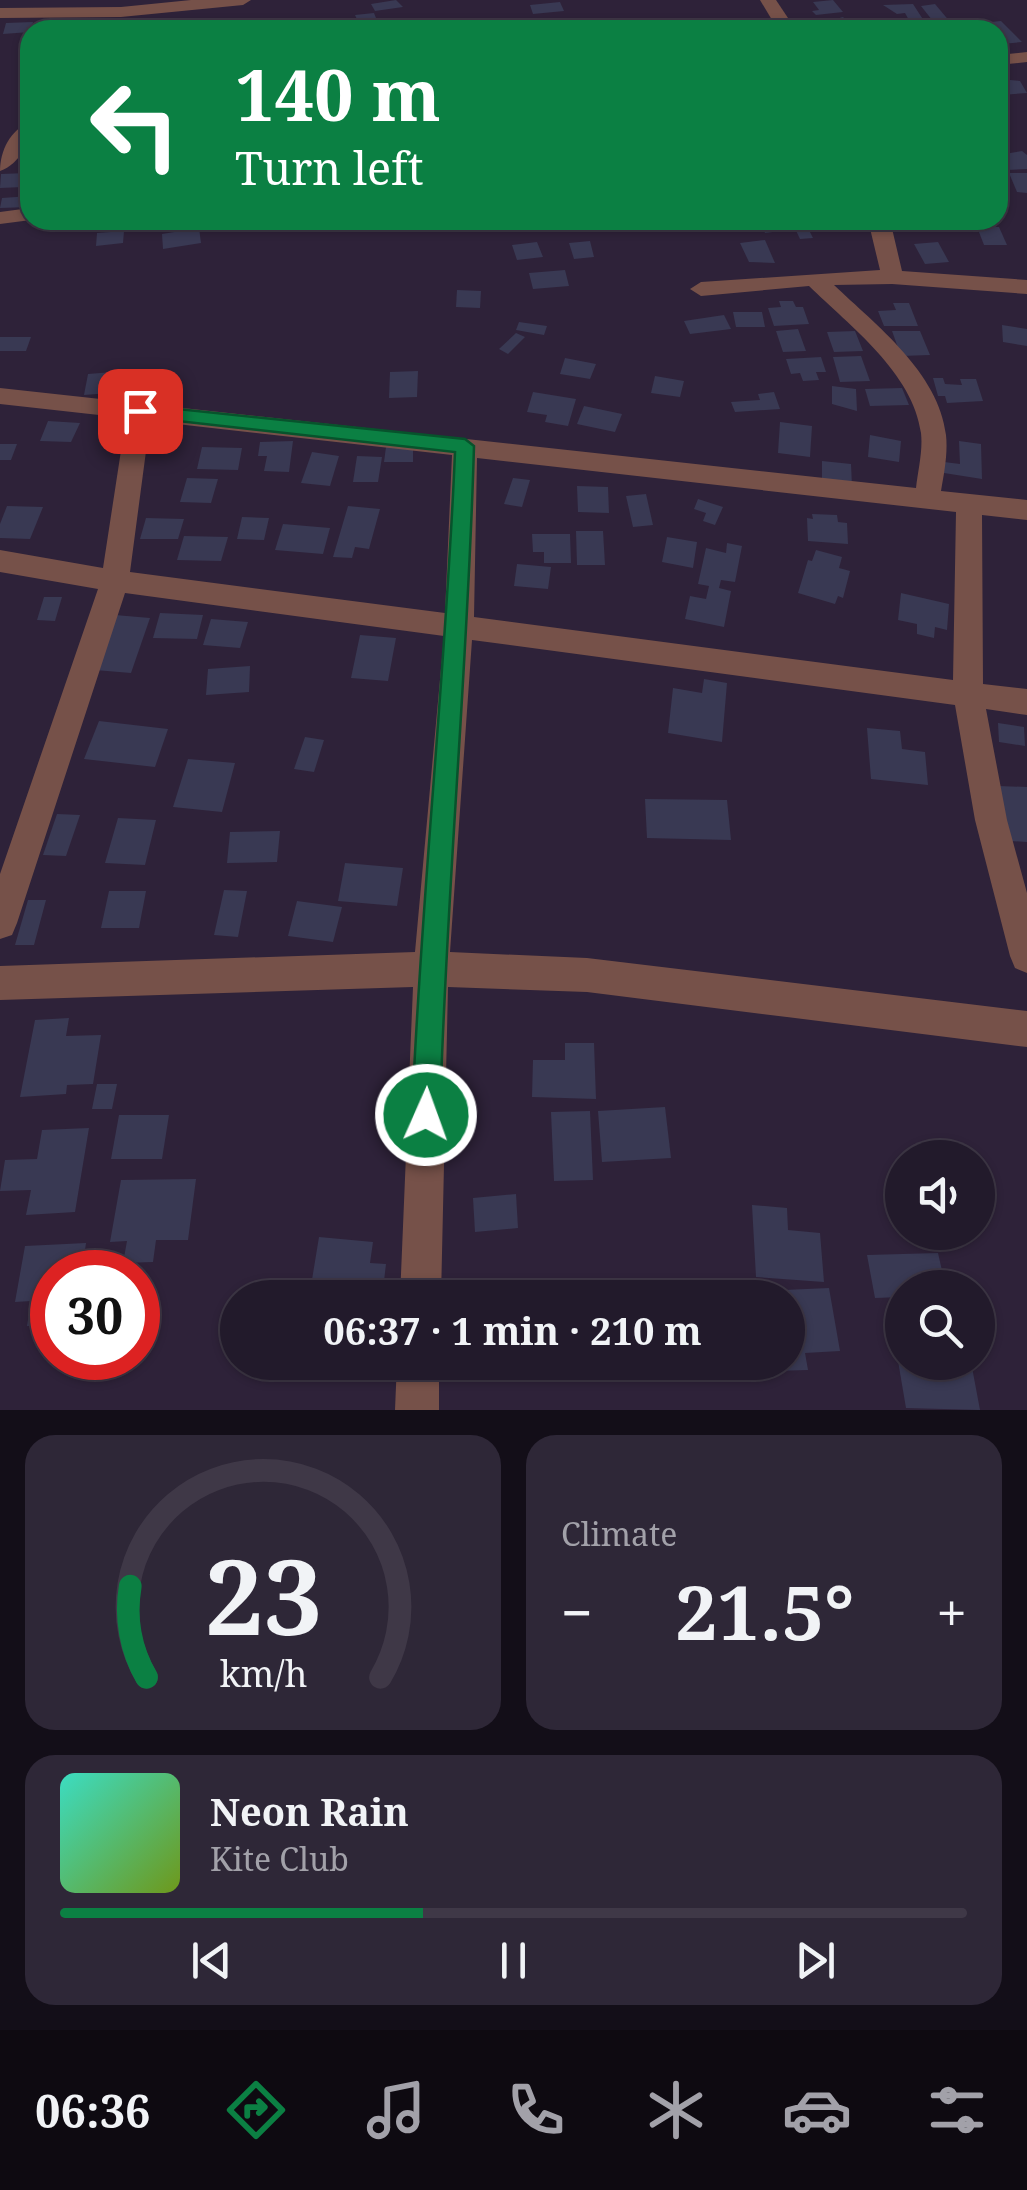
<!DOCTYPE html>
<html lang="en">
<head>
<meta charset="utf-8">
<style>
  body { margin:0; font-family:"Noto Serif",serif; background:#2e2737; color:#f1f3f6; height:100vh; display:flex; flex-direction:column; font-size:38px; white-space:nowrap }
  * { box-sizing:border-box; margin:0 }
  p { font-size:32px; color:#a2a1a9 }
  .icon { flex:none; width:55px; height:55px; fill:none; stroke:currentColor; stroke-width:2; stroke-linecap:round; stroke-linejoin:round }
  .map { position:relative; height:1410px; overflow:hidden }
  .sheet { display:flex; flex-direction:column; gap:25px; padding:25px; background:#130e18; flex:1 }
  .sheet>* { flex:none }
  .hud { position:absolute; left:20px; top:20px; width:988px; height:210px; border-radius:30px; box-shadow:0 2px 8px #0004,0 0 0 2px #3f3847; background:#0b8043; color:#fff; overflow:hidden }
  .controls { position:absolute; left:885px; top:1140px; display:grid; gap:20px }
  .controls a { display:grid; place-items:center; width:110px; height:110px; border-radius:50%; background:#221a2b; box-shadow:0 2px 8px #0004,0 0 0 2px #3f3847; font-size:50px }
  .speed { position:absolute; left:30px; top:1250px; display:flex; gap:20px; font-size:50px; font-weight:700; text-align:center }
  .speed>* { display:grid; place-content:center; width:130px; height:130px; border-radius:50%; background:#221a2b; box-shadow:0 2px 8px #0004,0 0 0 2px #3f3847; line-height:1 }
  .speed .limit { border:15px solid #d22; background:#fff; color:#111 }
  .pin { position:absolute; display:grid; place-items:center; width:85px; height:85px; color:#fff; margin:-42px; border-radius:20px; box-shadow:0 5px 15px #0006 }
  .me { position:absolute; width:110px; margin:-55px; rotate:2deg; stroke-linejoin:round; filter:drop-shadow(0 0 8px #0008) }
  .turn { display:flex; align-items:center; gap:35px; height:210px; padding:0 50px; font-size:45px }
  .turn .icon { width:130px; height:130px; stroke-width:2.5 }
  .turn b { display:block; font-size:70px; line-height:85px }
  .big { font-size:75px; font-weight:700; line-height:1.1 }
  .sheet .card { flex:1; display:flex; flex-direction:column; justify-content:center; gap:15px; min-width:0; padding:0 35px; border-radius:30px; background:#2e2737 }
  .sheet .dial { align-items:center; gap:0 }
  .dial svg { height:260px; overflow:visible; fill:none; stroke:#3f3847; stroke-width:7; stroke-linecap:round; text-anchor:middle }
  .dial text { fill:#f1f3f6; stroke:none }
  .song { display:flex; align-items:center; gap:30px }
  .cover { width:120px; height:120px; border-radius:15px; background:linear-gradient(135deg,hsl(170 70% 55%),hsl(80 70% 35%)) }
  .played { height:10px; border-radius:5px; background:linear-gradient(90deg,#0b8043 40%,#3f3847 40%) }
  .keys { display:flex; justify-content:space-around; direction:ltr }
  .heat { display:flex; justify-content:space-between; align-items:center; font-size:55px; direction:ltr }
  .sheet .tiles { flex:1; display:grid; gap:25px; grid-template-columns:1fr 1fr }
  .card:last-child { grid-column:span 2 }
  .trip { position:absolute; left:220px; top:1280px; width:585px; height:100px; border-radius:50px; background:#221a2b; box-shadow:0 2px 8px #0004,0 0 0 2px #3f3847; font-weight:700; line-height:100px; text-align:center }
  .menu { display:flex; height:160px; justify-content:space-around; align-items:center; background:#0e0a11; color:#a2a1a9 }
  .menu .icon { width:70px; height:70px }
  .menu .selected { color:#0b8043 }
  .menu b { font-size:45px; color:#f1f3f6 }
  .map>svg:first-child { display:block }
  .building { fill:#393953 }
  .lines { fill:none; stroke-linecap:round; stroke-linejoin:round }
  .street { fill:#765149; fill-rule:evenodd }
  .route { fill:#0b8043; stroke:#07532c; stroke-width:2.5 }
</style>
</head>
<body>
<div class="map">
<svg width="1027" height="1410" viewBox="0 0 1027 1410">
  <rect width="100%" height="100%" fill="#2e2239"/>
  <g class="building">
    <path d="M396,0L403,7L375,11L371,4Z"/>
    <path d="M833,0L843,12L816,15L812,11L819,10L813,2Z"/>
    <path d="M560,2L564,11L533,14L530,5Z"/>
    <path d="M913,4L924,21L910,22L905,13L897,14L883,5Z"/>
    <path d="M935,4L951,23L936,25L921,6Z"/>
    <path d="M374,13L380,28L350,30L349,26L359,24L355,15Z"/>
    <path d="M843,17L854,30H832L826,22Z"/>
    <path d="M1001,21L1022,42L1002,44L998,30H989L982,23Z"/>
    <path d="M33,22L30,32L3,34L6,23Z"/>
    <path d="M1000,79L1020,81L1027,93L1001,95L998,89Z"/>
    <path d="M1022,151L1027,155V169L1004,170L998,155Z"/>
    <path d="M27,173L23,187L0,188L1,174Z"/>
    <path d="M1009,173H1027V193L1017,192Z"/>
    <path d="M30,196V207L0,208L2,198Z"/>
    <path d="M759,220H784L789,230L765,233Z"/>
    <path d="M791,220H816L821,231L810,232L813,238L800,239Z"/>
    <path d="M824,220H851L852,226L843,225L844,230L826,229Z"/>
    <path d="M977,227H999L1007,245H984Z"/>
    <path d="M199,228L201,243L163,249L162,234Z"/>
    <path d="M124,231L123,243L96,246L97,233Z"/>
    <path d="M765,240L775,263L749,262L740,243Z"/>
    <path d="M590,241L594,257L574,259L569,243Z"/>
    <path d="M537,242L543,257L517,260L512,245Z"/>
    <path d="M938,242L949,262L925,264L914,244Z"/>
    <path d="M565,270L569,286L533,289L529,273Z"/>
    <path d="M457,290L481,291L480,308L456,307Z"/>
    <path d="M779,301H793L796,307H803L809,324L774,326L768,308L781,307Z"/>
    <path d="M893,303H909L918,326H884L878,311L896,310Z"/>
    <path d="M733,312H762L765,327H736Z"/>
    <path d="M724,315L731,329L690,334L684,321Z"/>
    <path d="M519,322L547,326L544,335L516,330Z"/>
    <path d="M1002,325L1027,329V346L1003,342Z"/>
    <path d="M798,329L806,351L783,352L776,331Z"/>
    <path d="M855,331L863,351L834,352L827,332Z"/>
    <path d="M892,331H920L930,355L901,356Z"/>
    <path d="M516,333L525,337L508,354L499,349Z"/>
    <path d="M0,337H31L26,351H0Z"/>
    <path d="M861,356L870,381L840,382L833,357Z"/>
    <path d="M821,357L826,372H816L819,380L803,381L800,373L791,374L786,359Z"/>
    <path d="M565,358L596,364L590,379L560,374Z"/>
    <path d="M126,371L123,392L84,395L88,374Z"/>
    <path d="M418,371L417,397L389,398L390,372Z"/>
    <path d="M655,376L684,381L680,397L651,393Z"/>
    <path d="M933,378H943L945,384L962,385L960,379H976L983,401L947,403L945,396H938Z"/>
    <path d="M832,386L856,389L857,411L832,404Z"/>
    <path d="M902,388L909,405L870,406L865,389Z"/>
    <path d="M533,392L576,399L568,426L545,422L547,415L527,412Z"/>
    <path d="M774,392L780,409L735,412L731,402L760,400L758,394Z"/>
    <path d="M584,406L622,414L615,432L577,424Z"/>
    <path d="M48,421L80,423L71,442L40,441Z"/>
    <path d="M780,422L812,426L810,457L778,453Z"/>
    <path d="M870,435L901,441L899,462L868,457Z"/>
    <path d="M293,441L289,472L264,471L267,456H258L260,442Z"/>
    <path d="M959,441L981,444L982,479L944,473V462L960,464Z"/>
    <path d="M0,444H17L11,460H0Z"/>
    <path d="M202,447L242,448L238,470L197,469Z"/>
    <path d="M386,447H413V462H384Z"/>
    <path d="M312,452L339,456L330,486L301,483Z"/>
    <path d="M357,456L382,457L378,482H353Z"/>
    <path d="M822,461L851,464L852,486L822,482Z"/>
    <path d="M187,478L218,479L211,503L180,502Z"/>
    <path d="M513,478L530,480L522,507L504,504Z"/>
    <path d="M577,486L608,487L609,513L578,512Z"/>
    <path d="M646,494L653,525L633,527L626,496Z"/>
    <path d="M698,499L723,507L715,525L703,521L706,513L694,509Z"/>
    <path d="M7,506L43,507L30,539L0,538V524Z"/>
    <path d="M348,506L380,509L369,549L355,547L352,558L333,557Z"/>
    <path d="M812,514L837,515L838,522L847,523L848,544L808,541L807,518L813,519Z"/>
    <path d="M242,517L269,518L264,540L237,539Z"/>
    <path d="M146,518L184,519L178,539H140Z"/>
    <path d="M283,524L330,528L323,554L275,550Z"/>
    <path d="M576,531H603L605,565H577Z"/>
    <path d="M532,534H570L571,563H544V552H533Z"/>
    <path d="M184,536L228,537L221,561L177,560Z"/>
    <path d="M667,537L697,542L693,568L662,562Z"/>
    <path d="M727,543L742,546L735,582L721,580L719,588L731,591L724,627L685,619L690,596L706,599L709,586L698,584L706,548L726,553Z"/>
    <path d="M816,550L842,557L839,568L850,571L843,598L838,596L835,604L798,593L808,560L812,561Z"/>
    <path d="M517,564L551,567L548,589L514,586Z"/>
    <path d="M901,593L949,604L947,630L935,627L934,638L917,634V624L898,620Z"/>
    <path d="M44,597H62L55,621L37,620Z"/>
    <path d="M160,613L203,615L197,639L153,638Z"/>
    <path d="M115,615L150,618L131,673L95,670Z"/>
    <path d="M211,619L248,622L240,648L203,645Z"/>
    <path d="M360,635L396,638L388,681L351,678Z"/>
    <path d="M250,666L249,692L206,695L208,669Z"/>
    <path d="M704,679L727,683L722,742L668,733L673,688L702,693Z"/>
    <path d="M99,721L168,729L155,767L84,759Z"/>
    <path d="M998,723L1024,727L1025,746L999,742Z"/>
    <path d="M867,728L900,731L902,749L925,752L928,785L871,779Z"/>
    <path d="M305,737L324,740L314,772L294,769Z"/>
    <path d="M188,759L235,763L222,812L173,807Z"/>
    <path d="M998,786L1027,787V842L1010,841Z"/>
    <path d="M645,799L727,800L731,840L647,838Z"/>
    <path d="M57,814L80,815L66,856L43,855Z"/>
    <path d="M118,818L156,820L145,865L105,863Z"/>
    <path d="M280,831L277,862L227,863L230,832Z"/>
    <path d="M345,863L403,868L397,906L338,901Z"/>
    <path d="M224,890L247,891L238,937L214,935Z"/>
    <path d="M109,891H146L139,928H101Z"/>
    <path d="M28,900H46L34,945H15Z"/>
    <path d="M297,901L342,907L333,942L288,936Z"/>
    <path d="M69,1018L66,1036L101,1035L93,1084L67,1085L66,1094L20,1097L35,1020Z"/>
    <path d="M565,1043H594L596,1099L532,1097L533,1060H565Z"/>
    <path d="M97,1084H117L112,1109H92Z"/>
    <path d="M665,1107L671,1158L602,1162L598,1111Z"/>
    <path d="M590,1111L593,1180L554,1181L551,1112Z"/>
    <path d="M119,1115H169L162,1159H111Z"/>
    <path d="M89,1128L75,1212L26,1215L31,1190L0,1191L5,1160L37,1159L42,1130Z"/>
    <path d="M196,1179L188,1240H156L153,1262L123,1263L127,1241L110,1242L121,1180Z"/>
    <path d="M516,1194L518,1228L475,1232L473,1198Z"/>
    <path d="M752,1205L787,1208L788,1230L820,1233L824,1282L756,1277Z"/>
    <path d="M319,1237L373,1242L370,1263L386,1264L382,1298H309Z"/>
    <path d="M86,1243L82,1272H52V1325L27,1326L31,1301L15,1302L25,1246Z"/>
    <path d="M938,1253L946,1288H902V1297L875,1298L867,1255Z"/>
    <path d="M576,1284L577,1298H532L531,1288Z"/>
    <path d="M829,1288L840,1351L805,1353L808,1370L772,1371L771,1362H788V1298H761L760,1291Z"/>
    <path d="M731,1290L732,1298H687V1291Z"/>
    <path d="M898,1361L971,1362L980,1410L906,1408Z"/>
  </g>
  <g class="lines">
    <g class="street">
      <path d="M191,0H251L243,5L121,17L0,18V8L121,7Z"/>
      <path d="M760,0H776L796,30H778Z"/>
      <path d="M1027,52V62L998,65V55Z"/>
      <path d="M30,122C30,142 20,164 0,171C0,151 10,130 30,122Z"/>
      <path d="M30,208L31,220L0,224V212Z"/>
      <path d="M868,220H890L902,271L1027,280V294L892,284L834,285C876,325 939,373 946,435C948,454 944,473 941,491L1027,500V520L982,515L983,684L1027,689V715L986,709L1007,820L1027,893V973L1015,968L1010,956L975,820L955,705L472,640L450,952L587,958L1027,1011V1047L587,992L448,987L441,1298H400L413,987L0,1000V966L415,952L444,636L125,593L17,923L12,935L0,939V874L98,589L0,572V550L103,568L126,418L0,404V388L916,488C918,470 923,451 921,433C913,373 850,326 809,286L701,296L690,289L701,282L880,270ZM150,421L452,455L445,613L130,572ZM477,458L956,512L953,680L474,617Z"/>
      <path d="M397,1362H439V1410H395Z"/>
    </g>
  </g>
  <path class="route" d="M140,405L465,439L474,446C468,669 446,892 440,1115L436,1125L426,1130L416,1125L412,1115C421,894 446,673 455,452L133,416V407Z"/>
</svg>
<div class="controls">
<a><svg class="icon" aria-label="sound" viewBox="0 0 24 24"><path d="M4 9h4l5-4v14l-5-4H4zM17 9q2 3 0 6"/></svg></a>
<a><svg class="icon" aria-label="search" viewBox="0 0 24 24"><circle cx="10" cy="10" r="6"/><path d="M15 15l6 6"/></svg></a>
</div>
<div class="speed"><div class="limit">30</div></div>
<div class="pin" style="left:140px;top:411px;background:#d93025"><svg class="icon" aria-label="arrive" viewBox="0 0 24 24"><path d="M6 21V4h12l-3 4 3 4H6"/></svg></div>
<svg class="me" style="left:426px;top:1115px" viewBox="-20 -20 40 40"><circle r="17" fill="#0b8043" stroke="#fff" stroke-width="3"/><path d="M0-11L8 9 0 5-8 9z" fill="#fff"/></svg>
<div class="trip">06:37 · 1 min · 210 m</div>
<div class="hud">
<div class="turn"><svg class="icon" aria-label="left" viewBox="0 0 24 24"><path d="M17 20v-9H6M10 6l-5 5 5 5"/></svg><div><b>140 m</b>Turn left</div></div>
</div>
</div>
<section class="sheet">
<div class="tiles">
<div class="card dial"><svg viewBox="0 0 100 80">
<path d="M14 69A42 42 0 1 1 86 69"/>
<path d="M14 69A42 42 0 0 1 9 41" stroke="#0b8043"/>
<text x="50" y="56" font-size="32" font-weight="700">23</text>
<text x="50" y="72" font-size="11">km/h</text>
</svg></div>
<div class="card"><p>Climate</p>
<div class="heat"><a>−</a><b class="big">21.5°</b><a>+</a></div>
</div>
<div class="card">
<div class="song"><i class="cover"></i><div><b>Neon Rain</b><p>Kite Club</p></div></div>
<div class="played"></div>
<div class="keys"><svg class="icon" aria-label="previous" viewBox="0 0 24 24"><path d="M18 5L8 12l10 7zM5 5v14"/></svg><svg class="icon" aria-label="pause" viewBox="0 0 24 24"><path d="M8 5v14M16 5v14"/></svg><svg class="icon" aria-label="next" viewBox="0 0 24 24"><path d="M6 5l10 7-10 7zM19 5v14"/></svg></div>
</div>
</div>
</section>
<nav class="menu">
<b>06:36</b>
<svg class="icon selected" aria-label="directions" viewBox="0 0 24 24"><path d="M12 3l9 9-9 9-9-9zM9 14v-3h6M13 9l2 2-2 2"/></svg>
<svg class="icon" aria-label="music" viewBox="0 0 24 24"><path d="M9 18V5l10-2v13"/><circle cx="6" cy="18" r="3"/><circle cx="16" cy="16" r="3"/></svg>
<svg class="icon" aria-label="phone" viewBox="0 0 24 24"><path d="M5 4h4l2 5-3 2q2 4 5 5l2-3 5 2v4C11 20 4 13 5 4z"/></svg>
<svg class="icon" aria-label="climate" viewBox="0 0 24 24"><path d="M12 3v18M4 7l16 10M4 17L20 7"/></svg>
<svg class="icon" aria-label="car" viewBox="0 0 24 24"><path d="M5 17H2v-5l4-1 3-4h7l3 4 3 1v5h-3M9 17h6M6 11h13"/><circle cx="7" cy="17" r="2"/><circle cx="17" cy="17" r="2"/></svg>
<svg class="icon" aria-label="filters" viewBox="0 0 24 24"><path d="M4 7h16M4 17h16"/><circle cx="9" cy="7" r="2"/><circle cx="15" cy="17" r="2"/></svg>
</nav>
</body>
</html>
